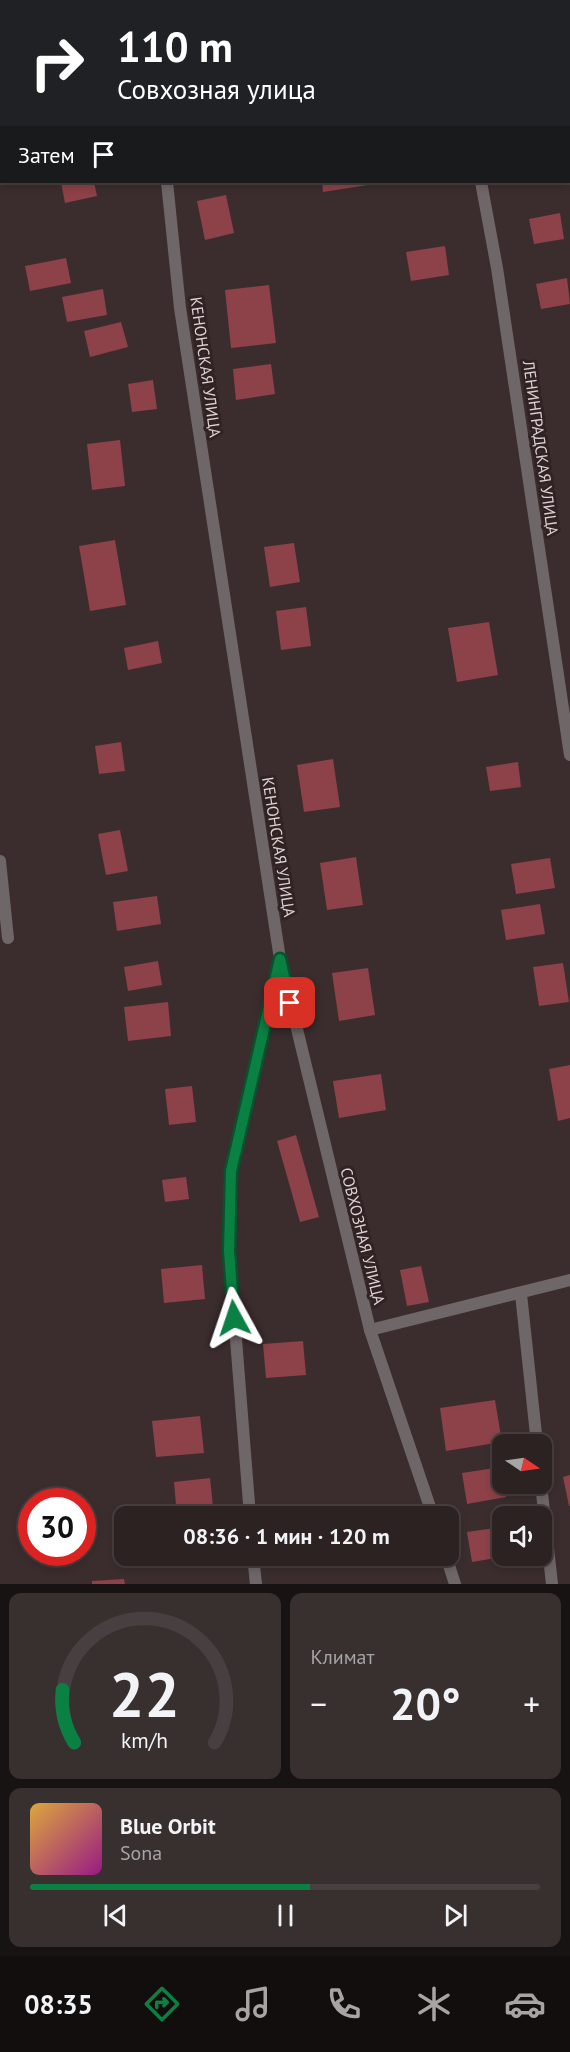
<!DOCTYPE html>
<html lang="ru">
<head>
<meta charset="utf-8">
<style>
  body { margin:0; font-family:"PT Sans",sans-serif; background:#382f2f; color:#f1f3f6; height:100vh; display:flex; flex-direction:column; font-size:22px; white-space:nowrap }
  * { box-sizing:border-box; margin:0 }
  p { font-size:20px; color:#a6a4a5 }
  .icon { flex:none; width:33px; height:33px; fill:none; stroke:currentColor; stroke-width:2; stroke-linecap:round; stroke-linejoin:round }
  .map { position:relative; height:1584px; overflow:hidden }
  .sheet { display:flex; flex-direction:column; gap:9px; padding:9px; background:#181313; flex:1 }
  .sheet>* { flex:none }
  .hud { position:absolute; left:0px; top:0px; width:570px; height:183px; box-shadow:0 3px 9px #0003,0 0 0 2px #483f40; background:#202124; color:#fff; overflow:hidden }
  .needle { width:39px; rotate:103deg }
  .controls { position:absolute; left:492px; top:1434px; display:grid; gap:12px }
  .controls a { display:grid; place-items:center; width:60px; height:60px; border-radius:12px; background:#2c2222; box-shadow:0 3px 9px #0003,0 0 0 2px #483f40; font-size:30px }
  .speed { position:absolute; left:18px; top:1488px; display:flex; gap:12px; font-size:30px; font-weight:700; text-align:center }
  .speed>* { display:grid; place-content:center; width:78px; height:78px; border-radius:50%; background:#2c2222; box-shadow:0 3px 9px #0003,0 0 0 2px #483f40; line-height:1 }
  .speed .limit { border:9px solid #d22; background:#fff; color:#111 }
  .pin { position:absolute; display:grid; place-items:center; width:51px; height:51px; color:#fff; margin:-26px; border-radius:12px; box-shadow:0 3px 9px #0006 }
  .me { position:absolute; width:66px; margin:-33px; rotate:355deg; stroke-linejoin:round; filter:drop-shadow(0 0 4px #0008) }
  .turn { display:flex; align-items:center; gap:21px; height:126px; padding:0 18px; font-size:27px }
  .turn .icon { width:78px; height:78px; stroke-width:2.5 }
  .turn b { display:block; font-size:42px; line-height:51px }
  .then { display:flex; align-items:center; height:57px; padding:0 18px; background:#0003; gap:12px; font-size:22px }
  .big { font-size:45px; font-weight:700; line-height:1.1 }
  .sheet .tile { flex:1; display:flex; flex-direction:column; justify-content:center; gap:9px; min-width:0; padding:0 21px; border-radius:12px; background:#382f2f }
  .sheet .dial { align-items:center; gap:0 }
  .dial svg { height:156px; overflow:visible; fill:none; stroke:#483f40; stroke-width:7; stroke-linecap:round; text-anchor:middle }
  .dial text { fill:#f1f3f6; stroke:none }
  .song { display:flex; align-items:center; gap:18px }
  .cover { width:72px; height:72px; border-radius:9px; background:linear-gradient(135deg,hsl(40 70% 55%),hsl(310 70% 35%)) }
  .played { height:6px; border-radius:3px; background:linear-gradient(90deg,#0b8043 55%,#483f40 55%) }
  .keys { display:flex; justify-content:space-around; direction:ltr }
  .heat { display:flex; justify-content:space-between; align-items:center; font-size:33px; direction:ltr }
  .sheet .tiles { flex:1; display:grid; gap:9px; grid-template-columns:1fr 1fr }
  .tile:last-child { grid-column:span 2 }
  .trip { position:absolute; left:114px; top:1506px; width:345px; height:60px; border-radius:12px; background:#2c2222; box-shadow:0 3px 9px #0003,0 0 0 2px #483f40; font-weight:700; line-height:60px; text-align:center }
  .menu { display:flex; height:96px; justify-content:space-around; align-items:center; background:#120e0e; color:#a6a4a5 }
  .menu .icon { width:42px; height:42px }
  .menu .on { color:#0b8043 }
  .menu b { font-size:27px; color:#f1f3f6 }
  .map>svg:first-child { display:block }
  .building { fill:#8d4148 }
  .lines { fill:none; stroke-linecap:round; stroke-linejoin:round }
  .minor { stroke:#6f6767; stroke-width:12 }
  .route-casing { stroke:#07532c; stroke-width:15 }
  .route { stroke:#0b8043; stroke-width:10 }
  .labels { text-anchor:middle; stroke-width:6; stroke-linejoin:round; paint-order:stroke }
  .street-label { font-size:16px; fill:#dcd2d3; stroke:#312323 }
</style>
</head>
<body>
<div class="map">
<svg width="570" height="1584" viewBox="0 0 570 1584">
  <rect width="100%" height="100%" fill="#3b2d2d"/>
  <g class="building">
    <path d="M61,182H94L97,196L65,203Z"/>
    <path d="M322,182H373L374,184L323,192Z"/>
    <path d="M226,195L234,233L205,240L197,201Z"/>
    <path d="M560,213L564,239L534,244L529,219Z"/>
    <path d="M445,246L449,275L411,281L406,252Z"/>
    <path d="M66,258L71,283L30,291L25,266Z"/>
    <path d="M567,278L570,304L541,309L536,284Z"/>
    <path d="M269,285L276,343L231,348L225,290Z"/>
    <path d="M103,289L107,315L67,322L62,297Z"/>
    <path d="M121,322L128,347L90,357L84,331Z"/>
    <path d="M271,364L275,394L236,400L233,369Z"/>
    <path d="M153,380L157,409L132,412L128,384Z"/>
    <path d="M120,440L125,486L92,490L87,444Z"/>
    <path d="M115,540L126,605L90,611L79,546Z"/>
    <path d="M294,543L300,582L270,587L264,547Z"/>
    <path d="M306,607L311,646L281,650L276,611Z"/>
    <path d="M489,622L498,675L457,682L448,628Z"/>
    <path d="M158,641L162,663L128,670L124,648Z"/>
    <path d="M121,742L125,771L99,774L95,746Z"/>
    <path d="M333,759L340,807L304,812L297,765Z"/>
    <path d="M518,762L521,787L490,791L486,767Z"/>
    <path d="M120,830L128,871L106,875L98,834Z"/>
    <path d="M356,857L363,905L327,910L320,863Z"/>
    <path d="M550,858L555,888L516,894L511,864Z"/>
    <path d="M157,896L161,924L117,931L113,902Z"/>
    <path d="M540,904L545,934L506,940L501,910Z"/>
    <path d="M158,961L162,985L128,991L124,967Z"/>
    <path d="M563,963L569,1002L539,1006L533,967Z"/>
    <path d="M368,968L375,1015L339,1021L332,973Z"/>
    <path d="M168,1002L171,1036L128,1041L124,1007Z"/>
    <path d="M570,1065V1118L558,1121L549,1069Z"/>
    <path d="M381,1074L386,1110L339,1118L333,1081Z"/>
    <path d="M192,1086L196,1122L169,1125L165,1089Z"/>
    <path d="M296,1135L319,1217L300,1222L277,1141Z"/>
    <path d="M186,1177L189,1199L165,1202L162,1180Z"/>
    <path d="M202,1265L205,1299L164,1303L161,1269Z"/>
    <path d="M421,1266L429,1302L407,1306L400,1270Z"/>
    <path d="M303,1341L306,1375L266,1378L263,1344Z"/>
    <path d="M495,1400L502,1442L446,1451L440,1408Z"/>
    <path d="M200,1416L204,1453L156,1457L152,1421Z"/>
    <path d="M501,1467L506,1497L467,1504L462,1473Z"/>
    <path d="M570,1475V1506H569L563,1477Z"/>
    <path d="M210,1478L214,1516H177L174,1482Z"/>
    <path d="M396,1511V1516H362V1515Z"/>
    <path d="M502,1527V1557L472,1562L467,1532Z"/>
    <path d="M124,1579L125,1584H92V1581Z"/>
  </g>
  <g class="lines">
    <g class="minor">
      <path d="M149,0V2"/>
      <path d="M446,0L447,2"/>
      <path d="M67,2L75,0"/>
      <path d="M0,13H2"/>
      <path d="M167,182L180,308L280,959L231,1171L229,1251L250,1516"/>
      <path d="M481,182L497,268L570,755"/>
      <path d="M0,861L8,938"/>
      <path d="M281,963L370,1330L433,1516"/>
      <path d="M521,1294L537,1444"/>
      <path d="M370,1330L570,1280"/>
      <path d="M541,1484L552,1584"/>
      <path d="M253,1556L256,1584"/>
      <path d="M446,1556L455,1584"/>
    </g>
  </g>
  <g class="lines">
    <defs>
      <path id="route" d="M234,1318L229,1251L231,1171L280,959L290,1003"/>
    </defs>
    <use href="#route" class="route-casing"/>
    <use href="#route" class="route"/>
  </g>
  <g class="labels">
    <g class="street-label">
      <text transform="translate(206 367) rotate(82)" y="6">КЕНОНСКАЯ УЛИЦА</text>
      <text transform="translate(541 448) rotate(82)" y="6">ЛЕНИНГРАДСКАЯ УЛИЦА</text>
      <text transform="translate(279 847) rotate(81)" y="6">КЕНОНСКАЯ УЛИЦА</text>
      <text transform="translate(363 1236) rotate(76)" y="6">СОВХОЗНАЯ УЛИЦА</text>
    </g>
  </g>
</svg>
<div class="controls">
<a><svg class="needle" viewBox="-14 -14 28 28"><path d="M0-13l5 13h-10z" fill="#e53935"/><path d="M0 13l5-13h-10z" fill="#a6a4a5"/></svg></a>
<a><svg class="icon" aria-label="sound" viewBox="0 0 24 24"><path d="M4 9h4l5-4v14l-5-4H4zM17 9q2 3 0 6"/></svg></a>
</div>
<div class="speed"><div class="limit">30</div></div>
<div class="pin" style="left:290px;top:1003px;background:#d93025"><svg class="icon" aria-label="arrive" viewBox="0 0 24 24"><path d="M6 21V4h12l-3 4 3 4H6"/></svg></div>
<svg class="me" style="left:234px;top:1318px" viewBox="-20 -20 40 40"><path d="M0-17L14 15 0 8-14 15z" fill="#0b8043" stroke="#fff" stroke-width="4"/></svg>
<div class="trip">08:36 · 1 мин · 120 m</div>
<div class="hud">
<div class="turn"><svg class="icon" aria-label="right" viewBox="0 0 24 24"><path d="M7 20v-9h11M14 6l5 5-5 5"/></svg><div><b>110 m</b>Совхозная улица</div></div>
<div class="then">Затем<svg class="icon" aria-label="arrive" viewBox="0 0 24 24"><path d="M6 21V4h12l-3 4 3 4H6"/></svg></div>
</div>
</div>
<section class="sheet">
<div class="tiles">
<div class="tile dial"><svg viewBox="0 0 100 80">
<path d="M14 69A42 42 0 1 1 86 69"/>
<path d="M14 69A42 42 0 0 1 8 42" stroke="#0b8043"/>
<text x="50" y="56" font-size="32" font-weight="700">22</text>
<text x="50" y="72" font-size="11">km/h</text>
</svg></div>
<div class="tile"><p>Климат</p>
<div class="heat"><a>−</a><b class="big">20°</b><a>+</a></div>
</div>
<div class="tile">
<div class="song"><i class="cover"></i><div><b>Blue Orbit</b><p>Sona</p></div></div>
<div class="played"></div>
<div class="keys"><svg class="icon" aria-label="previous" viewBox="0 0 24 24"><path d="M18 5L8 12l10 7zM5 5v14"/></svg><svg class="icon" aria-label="pause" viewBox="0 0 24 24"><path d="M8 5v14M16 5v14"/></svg><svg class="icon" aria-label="next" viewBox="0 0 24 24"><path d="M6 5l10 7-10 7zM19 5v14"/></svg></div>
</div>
</div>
</section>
<nav class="menu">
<b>08:35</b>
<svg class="icon on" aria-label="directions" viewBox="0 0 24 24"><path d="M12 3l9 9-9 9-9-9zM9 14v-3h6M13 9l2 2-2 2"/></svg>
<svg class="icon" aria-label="music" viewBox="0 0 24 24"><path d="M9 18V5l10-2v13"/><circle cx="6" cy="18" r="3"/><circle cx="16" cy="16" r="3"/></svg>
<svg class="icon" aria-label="phone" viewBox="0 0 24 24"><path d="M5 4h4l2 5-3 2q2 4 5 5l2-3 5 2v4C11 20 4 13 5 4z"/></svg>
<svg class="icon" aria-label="climate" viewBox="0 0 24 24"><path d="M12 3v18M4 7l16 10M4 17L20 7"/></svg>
<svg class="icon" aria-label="car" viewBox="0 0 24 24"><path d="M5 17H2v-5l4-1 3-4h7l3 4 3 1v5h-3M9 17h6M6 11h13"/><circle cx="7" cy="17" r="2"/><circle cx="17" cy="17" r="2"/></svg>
</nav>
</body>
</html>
